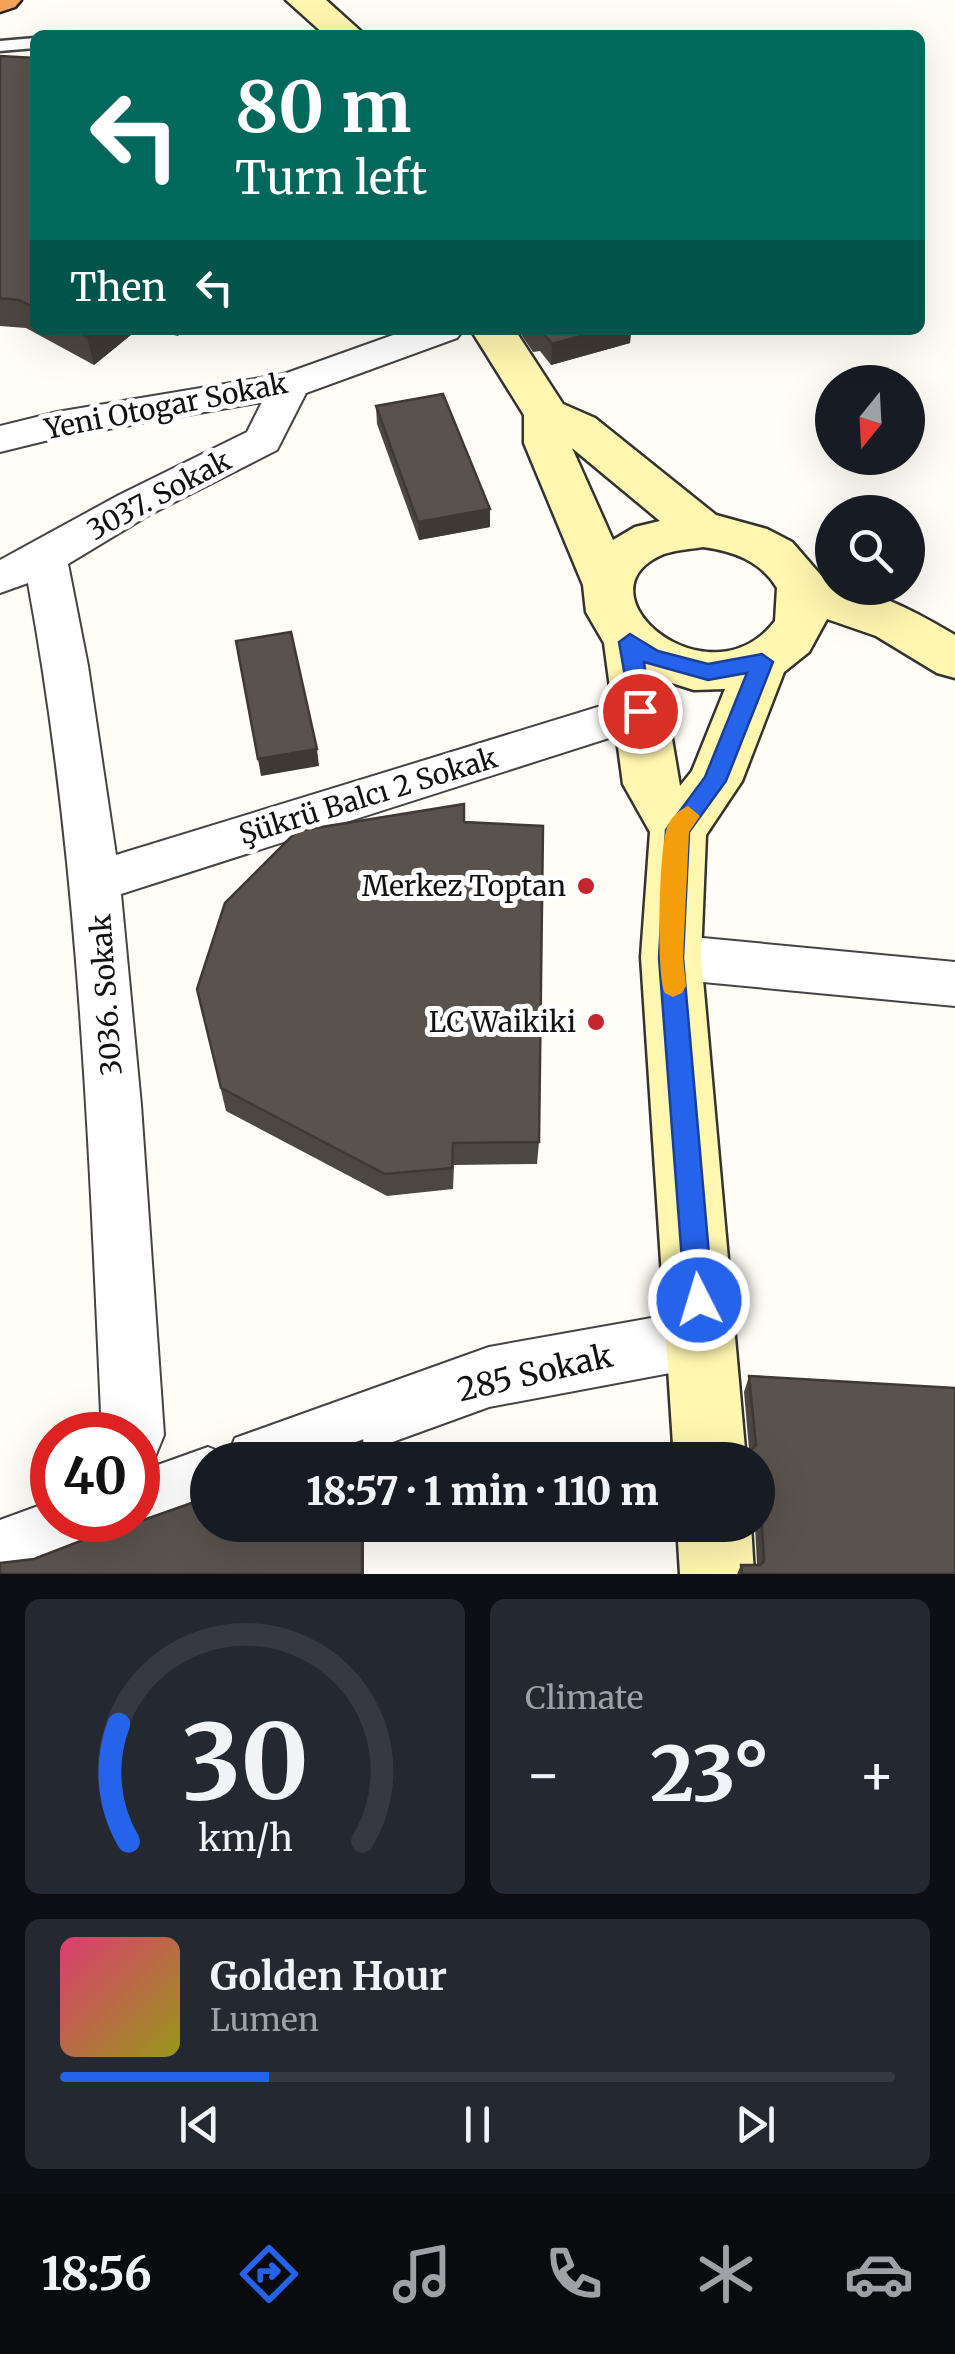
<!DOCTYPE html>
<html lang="en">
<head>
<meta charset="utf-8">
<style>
  body { margin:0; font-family:Merriweather,serif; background:#242831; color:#f1f3f6; height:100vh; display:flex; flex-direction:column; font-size:38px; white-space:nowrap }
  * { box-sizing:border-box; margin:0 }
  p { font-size:32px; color:#9ea1a6 }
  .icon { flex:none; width:55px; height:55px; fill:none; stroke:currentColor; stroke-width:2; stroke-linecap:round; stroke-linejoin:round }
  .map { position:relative; height:1574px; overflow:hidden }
  .details { display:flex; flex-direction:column; gap:25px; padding:25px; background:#0d0f14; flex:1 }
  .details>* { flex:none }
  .banner { position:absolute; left:30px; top:30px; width:895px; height:305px; border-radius:15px; box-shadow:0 10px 40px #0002; background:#00695c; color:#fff; overflow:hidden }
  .needle { width:65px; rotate:198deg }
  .buttons { position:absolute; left:815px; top:365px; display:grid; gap:20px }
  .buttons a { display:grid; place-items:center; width:110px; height:110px; border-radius:50%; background:#171b24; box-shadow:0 10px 40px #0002; font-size:50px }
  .speed { position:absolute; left:30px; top:1412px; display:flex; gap:20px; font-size:50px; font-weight:700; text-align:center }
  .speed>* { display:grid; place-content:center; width:130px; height:130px; border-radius:50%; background:#171b24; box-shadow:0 10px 40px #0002; line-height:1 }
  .speed .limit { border:15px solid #d22; background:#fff; color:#111 }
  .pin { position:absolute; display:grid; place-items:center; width:85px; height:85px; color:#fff; margin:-42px; border:5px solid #fff; border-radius:50%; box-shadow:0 2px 10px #0007 }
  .me { position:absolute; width:110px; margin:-55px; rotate:355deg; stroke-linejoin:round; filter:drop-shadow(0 0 8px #0008) }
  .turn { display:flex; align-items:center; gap:35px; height:210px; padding:0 40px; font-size:45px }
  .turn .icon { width:130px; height:130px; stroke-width:2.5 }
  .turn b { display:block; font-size:70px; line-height:85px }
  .then { display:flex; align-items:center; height:95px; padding:0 40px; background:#0003; gap:20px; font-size:38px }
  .big { font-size:75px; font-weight:800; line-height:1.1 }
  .details .widget { flex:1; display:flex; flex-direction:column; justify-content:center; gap:15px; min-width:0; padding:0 35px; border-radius:15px; background:#242831 }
  .details .dial { align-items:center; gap:0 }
  .dial svg { height:260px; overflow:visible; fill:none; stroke:#363941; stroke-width:7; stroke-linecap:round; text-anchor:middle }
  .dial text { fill:#f1f3f6; stroke:none }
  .song { display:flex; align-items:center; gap:30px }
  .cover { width:120px; height:120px; border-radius:15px; background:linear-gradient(135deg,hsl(340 70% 55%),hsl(60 70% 35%)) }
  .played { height:10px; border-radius:5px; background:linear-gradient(90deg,#2563eb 25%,#363941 25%) }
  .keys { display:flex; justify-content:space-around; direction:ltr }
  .heat { display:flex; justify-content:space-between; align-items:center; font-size:55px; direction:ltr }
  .details .tiles { flex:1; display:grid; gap:25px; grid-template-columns:1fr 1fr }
  .widget:last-child { grid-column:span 2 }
  .trip { position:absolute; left:190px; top:1442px; width:585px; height:100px; border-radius:50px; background:#171b24; box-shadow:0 10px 40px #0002; font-weight:800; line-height:100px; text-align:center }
  .menu { display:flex; height:160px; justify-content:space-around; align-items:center; background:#090b0e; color:#9ea1a6 }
  .menu .icon { width:70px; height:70px }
  .menu .on { color:#2563eb }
  .menu b { font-size:45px; color:#f1f3f6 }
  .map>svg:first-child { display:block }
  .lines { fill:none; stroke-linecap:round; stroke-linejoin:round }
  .lane-casing { stroke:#444; stroke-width:5 }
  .street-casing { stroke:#444; stroke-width:4 }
  .secondary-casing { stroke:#333; stroke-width:5 }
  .highway-casing { stroke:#222; stroke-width:5 }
  .lane { fill:#fff; fill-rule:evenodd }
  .street { fill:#fff; fill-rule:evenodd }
  .secondary { fill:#fff6b0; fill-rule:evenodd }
  .highway { fill:#f5a25d; fill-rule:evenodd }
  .wall { fill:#4d4742 }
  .shaded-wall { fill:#3f3936 }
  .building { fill:#5a524d; stroke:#3f3936; stroke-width:2.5 }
  .route { fill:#2563eb; stroke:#184099; stroke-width:2.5 }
  .slow { fill:#f59e0b }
  .poi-dot { fill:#c4262e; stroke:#fff; stroke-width:4 }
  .labels { text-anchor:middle; stroke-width:10; stroke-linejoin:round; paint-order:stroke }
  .street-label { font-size:28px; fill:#111; stroke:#fff }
  .poi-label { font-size:28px; fill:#111; stroke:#fff; text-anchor:end }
  .near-street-label { font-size:32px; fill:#111; stroke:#fff }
</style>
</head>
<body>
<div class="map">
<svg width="955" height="1574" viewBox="0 0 955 1574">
  <rect width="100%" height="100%" fill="#fffdf5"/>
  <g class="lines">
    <defs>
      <path id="lane" d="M35,38V48L0,51V41Z"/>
      <g id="street">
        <path d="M407,330H463L457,338L306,393L277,450L149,515L68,564L88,666L116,855L640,694L656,699L663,711L656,723L121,894L141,1105L164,1435L155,1457L138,1464V1435H102C89,1150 80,865 28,583L0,593V560L119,495L247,432L262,402L57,438L0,452V426L57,412L284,374Z"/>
        <path d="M671,935L955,962V1006L671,979L653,972L645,957L653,942Z"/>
        <path d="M702,1309L723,1317L732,1338L723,1359L702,1367L489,1407L343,1460H208V1509L138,1534L118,1526L111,1542C75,1557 39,1574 0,1574V1520L52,1501V1520H138V1472L208,1447L228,1455L235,1438L489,1347Z"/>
      </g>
      <g id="secondary">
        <path d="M286,0H326L365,35H325Z"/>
        <path d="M471,330H515L563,404L595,418L716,515L767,529L792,542L832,588C875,588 919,614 955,635V678L937,673L876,636L827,619L809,652L784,672L742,781L706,835L701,957L746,1460H674L641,957L650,832L623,784L604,643L586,612L583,585L524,443V415ZM572,448L660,521L635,527L613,540ZM703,547C733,551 761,561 777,588L775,621C709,707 572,592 664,554C676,550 691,549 703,547ZM662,680L694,690L725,689L692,771L680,786Z"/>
        <path d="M677,1525H751L754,1574H680Z"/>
      </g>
      <path id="highway" d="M0,0H21L15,7L0,12Z"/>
    </defs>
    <use href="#lane" class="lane-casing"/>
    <use href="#street" class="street-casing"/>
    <use href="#secondary" class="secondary-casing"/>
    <use href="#highway" class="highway-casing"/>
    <use href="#lane" class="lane"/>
    <use href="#street" class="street"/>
    <use href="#secondary" class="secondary"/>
    <use href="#highway" class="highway"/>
  </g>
  <g class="wall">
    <path d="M0,56L35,58V330H137L94,365L26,328L0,326Z"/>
    <path d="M153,330H184L178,336Z"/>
    <path d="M518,330H631L630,343L551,365L540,351L533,352Z"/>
    <path d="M376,406L490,527L419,540L377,424Z"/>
    <path d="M464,822L539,1142L537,1164L454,1165L453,1189L387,1196L226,1111L197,989Z"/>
    <path d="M749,1376L955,1574H737L741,1565H757L755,1525H758V1460H728L732,1449H749L744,1392Z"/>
  </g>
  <g class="shaded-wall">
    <path d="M96,330H137L94,365L87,337Z"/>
    <path d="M602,330H631L630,343L551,365L552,344Z"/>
    <path d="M490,509V527L419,540L418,522Z"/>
    <path d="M317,749L319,766L261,776L258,759Z"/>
    <rect x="362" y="1525" width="2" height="49"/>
  </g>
  <g class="building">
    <path d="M0,56L35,58V308L19,300L0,298Z"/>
    <path d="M75,330H96L87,337Z"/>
    <path d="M541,330H602L552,344Z"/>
    <path d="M443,394L490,509L418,522L376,406Z"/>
    <path d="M291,632L317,749L258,759L236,641Z"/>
    <path d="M464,804V822L543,826L539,1142L453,1143L452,1168L385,1174L221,1088L197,989L225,903L297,831Z"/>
    <path d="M749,1376L955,1388V1574H742L741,1565H760L764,1561L761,1511H758V1460H733L732,1449H752L756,1445Z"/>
    <path d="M362,1441V1460H254L285,1449H340Z"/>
    <path d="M206,1477H208V1525H362V1574H0V1563L34,1559L104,1532L110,1520H120L132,1524L203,1499Z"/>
  </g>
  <path class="route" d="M630,634L658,651L708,664L762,654L773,662L726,781L689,832L683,958L713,1300L709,1310L699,1314L689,1310L685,1300L659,958L666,830L705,777L747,673L708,680L644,662L651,711L640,719L632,717L619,642Z"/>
  <path class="slow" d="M688,806L700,816L689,832L683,958L686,986L682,993L673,997L665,993C656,975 659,849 667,828C670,818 679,810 688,806Z"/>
  <g class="poi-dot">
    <circle cx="586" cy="886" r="10"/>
    <circle cx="596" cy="1022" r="10"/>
  </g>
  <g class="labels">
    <g class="street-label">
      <text transform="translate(166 406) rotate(-11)" y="10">Yeni Otogar Sokak</text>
      <text transform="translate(159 495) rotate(-28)" y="10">3037. Sokak</text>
      <text transform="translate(368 796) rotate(-17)" y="10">Şükrü Balcı 2 Sokak</text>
      <text transform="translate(106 995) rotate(-94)" y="10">3036. Sokak</text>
    </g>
    <g class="poi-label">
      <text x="566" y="896">Merkez Toptan</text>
      <text x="576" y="1032">LC Waikiki</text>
    </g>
    <g class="near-street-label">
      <text transform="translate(535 1373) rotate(-13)" y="11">285 Sokak</text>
    </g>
  </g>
</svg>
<div class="buttons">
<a><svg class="needle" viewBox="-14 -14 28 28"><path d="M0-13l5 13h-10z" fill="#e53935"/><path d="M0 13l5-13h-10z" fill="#9ea1a6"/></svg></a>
<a><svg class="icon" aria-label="search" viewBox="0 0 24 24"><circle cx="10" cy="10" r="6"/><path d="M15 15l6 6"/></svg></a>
</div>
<div class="speed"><div class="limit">40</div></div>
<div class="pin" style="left:640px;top:711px;background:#d93025"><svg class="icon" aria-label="arrive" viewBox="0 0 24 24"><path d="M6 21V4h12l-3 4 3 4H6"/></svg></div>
<svg class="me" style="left:699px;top:1300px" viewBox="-20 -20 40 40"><circle r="17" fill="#2563eb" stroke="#fff" stroke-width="3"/><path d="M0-11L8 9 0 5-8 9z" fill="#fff"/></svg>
<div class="trip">18:57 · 1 min · 110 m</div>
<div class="banner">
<div class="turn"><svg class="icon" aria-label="left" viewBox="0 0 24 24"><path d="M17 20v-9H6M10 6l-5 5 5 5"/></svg><div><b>80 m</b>Turn left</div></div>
<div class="then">Then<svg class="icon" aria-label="left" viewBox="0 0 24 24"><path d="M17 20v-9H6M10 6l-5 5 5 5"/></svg></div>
</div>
</div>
<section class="details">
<div class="tiles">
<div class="widget dial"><svg viewBox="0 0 100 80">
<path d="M14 69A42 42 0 1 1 86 69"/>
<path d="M14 69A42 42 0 0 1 11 33" stroke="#2563eb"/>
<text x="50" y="56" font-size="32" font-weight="700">30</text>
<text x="50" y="72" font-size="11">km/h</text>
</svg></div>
<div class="widget"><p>Climate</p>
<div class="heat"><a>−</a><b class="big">23°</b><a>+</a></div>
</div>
<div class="widget">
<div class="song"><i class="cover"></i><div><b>Golden Hour</b><p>Lumen</p></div></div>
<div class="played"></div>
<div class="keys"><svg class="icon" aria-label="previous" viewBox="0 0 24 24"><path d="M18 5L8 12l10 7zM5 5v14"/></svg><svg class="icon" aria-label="pause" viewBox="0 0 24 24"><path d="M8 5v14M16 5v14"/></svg><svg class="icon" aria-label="next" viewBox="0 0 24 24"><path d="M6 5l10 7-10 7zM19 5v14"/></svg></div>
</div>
</div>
</section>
<nav class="menu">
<b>18:56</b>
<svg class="icon on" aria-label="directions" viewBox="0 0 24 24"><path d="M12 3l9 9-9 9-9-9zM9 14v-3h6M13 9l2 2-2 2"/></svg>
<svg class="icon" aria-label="music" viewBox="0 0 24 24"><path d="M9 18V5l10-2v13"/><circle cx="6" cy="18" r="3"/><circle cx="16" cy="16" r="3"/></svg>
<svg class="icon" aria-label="phone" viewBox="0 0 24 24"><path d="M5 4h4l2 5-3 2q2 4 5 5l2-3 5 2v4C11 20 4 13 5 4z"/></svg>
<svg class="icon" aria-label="climate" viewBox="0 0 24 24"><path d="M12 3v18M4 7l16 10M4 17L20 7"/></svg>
<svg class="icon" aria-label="car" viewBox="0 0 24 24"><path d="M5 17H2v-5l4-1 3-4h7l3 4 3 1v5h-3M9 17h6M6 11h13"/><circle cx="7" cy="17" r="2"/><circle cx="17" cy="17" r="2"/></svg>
</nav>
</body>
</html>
